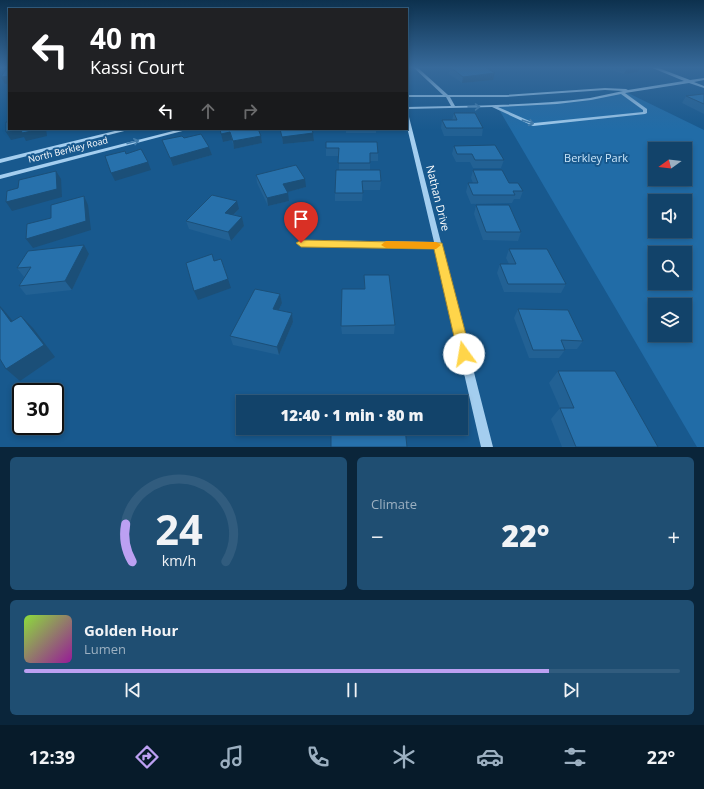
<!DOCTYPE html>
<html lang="en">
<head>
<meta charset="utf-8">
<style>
  body { margin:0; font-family:"Open Sans",sans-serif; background:#1f4e72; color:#f1f3f6; height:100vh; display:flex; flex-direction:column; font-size:15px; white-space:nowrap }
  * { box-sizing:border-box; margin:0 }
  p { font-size:13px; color:#9cb0c1 }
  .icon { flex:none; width:22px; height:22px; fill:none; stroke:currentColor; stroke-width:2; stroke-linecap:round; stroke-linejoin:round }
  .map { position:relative; height:447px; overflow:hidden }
  .details { display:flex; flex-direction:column; gap:10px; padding:10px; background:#0a253a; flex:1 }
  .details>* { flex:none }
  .banner { position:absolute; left:8px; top:8px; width:400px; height:122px; border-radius:0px; box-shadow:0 2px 6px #0003,0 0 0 1px #315c7e; background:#202124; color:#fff; overflow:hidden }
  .needle { width:26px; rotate:255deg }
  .controls { position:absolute; left:648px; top:142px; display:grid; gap:8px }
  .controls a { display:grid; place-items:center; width:44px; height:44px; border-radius:0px; background:#12436a; box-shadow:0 2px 6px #0003,0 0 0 1px #315c7e; font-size:20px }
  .speed { position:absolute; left:12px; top:383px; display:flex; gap:8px; font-size:20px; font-weight:700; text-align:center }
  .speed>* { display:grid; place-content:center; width:52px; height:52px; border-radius:50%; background:#12436a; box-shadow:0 2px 6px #0003,0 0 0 1px #315c7e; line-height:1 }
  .speed .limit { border:2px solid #111; border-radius:6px; background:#fff; color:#111 }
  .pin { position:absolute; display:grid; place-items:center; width:34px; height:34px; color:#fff; margin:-41px -17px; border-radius:50% 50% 50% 0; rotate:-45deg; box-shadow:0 0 4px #0007 }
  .pin .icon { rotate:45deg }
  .me { position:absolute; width:44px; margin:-22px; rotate:347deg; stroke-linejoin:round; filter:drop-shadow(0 0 3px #0008) }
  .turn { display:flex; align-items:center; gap:14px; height:84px; padding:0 16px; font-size:18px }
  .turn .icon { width:52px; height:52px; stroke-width:2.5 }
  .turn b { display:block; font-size:28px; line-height:34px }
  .lanes { display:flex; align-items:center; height:38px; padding:0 16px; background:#0003; justify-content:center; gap:20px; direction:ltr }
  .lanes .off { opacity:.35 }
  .big { font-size:30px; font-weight:800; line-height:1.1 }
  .details .tile { flex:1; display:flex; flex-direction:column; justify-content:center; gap:6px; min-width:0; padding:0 14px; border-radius:6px; background:#1f4e72 }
  .details .dial { align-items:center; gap:0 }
  .dial svg { height:104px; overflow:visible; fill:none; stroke:#315c7e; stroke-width:7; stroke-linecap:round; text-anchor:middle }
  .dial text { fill:#f1f3f6; stroke:none }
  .song { display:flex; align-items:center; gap:12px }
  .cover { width:48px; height:48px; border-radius:6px; background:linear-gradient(135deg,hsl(90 70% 55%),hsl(300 70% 35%)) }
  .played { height:4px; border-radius:2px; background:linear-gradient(90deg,#bca0f2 80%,#315c7e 80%) }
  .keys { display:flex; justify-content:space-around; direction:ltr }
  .heat { display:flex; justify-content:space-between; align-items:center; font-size:22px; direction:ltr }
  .details .tiles { flex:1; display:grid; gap:10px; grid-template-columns:1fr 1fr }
  .tile:last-child { grid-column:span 2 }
  .trip { position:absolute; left:236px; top:395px; width:232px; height:40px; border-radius:0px; background:#12436a; box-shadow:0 2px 6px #0003,0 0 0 1px #315c7e; font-weight:800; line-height:40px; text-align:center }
  .tabs { display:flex; height:64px; justify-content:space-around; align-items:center; background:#071b2a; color:#9cb0c1 }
  .tabs .icon { width:28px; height:28px }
  .tabs .current { color:#bca0f2 }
  .tabs b { font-size:18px; color:#f1f3f6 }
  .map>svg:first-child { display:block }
  .green { fill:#216ca7; fill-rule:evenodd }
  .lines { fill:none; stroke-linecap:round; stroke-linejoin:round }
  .minor { fill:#a4ceef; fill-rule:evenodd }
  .wall { fill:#226194 }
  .shaded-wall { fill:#1b4f78 }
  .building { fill:#2771ac; stroke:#1b4f78 }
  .oneway { stroke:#427cab }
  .route { fill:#ffd54a; stroke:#a68a30 }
  .slow { fill:#f59e0b }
  .labels { text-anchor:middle; stroke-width:4; stroke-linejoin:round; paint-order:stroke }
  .far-street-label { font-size:9px; fill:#fff; stroke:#18598e }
  .park-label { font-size:11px; fill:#cbe6fa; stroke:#18598e }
  .street-label { font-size:11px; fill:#fff; stroke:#18598e }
</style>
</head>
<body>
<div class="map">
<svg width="704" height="447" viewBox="0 0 704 447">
  <rect width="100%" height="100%" fill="#18598e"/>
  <path class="green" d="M626,92L704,130V447H697L497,106L591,99ZM655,149H685V179H655ZM655,201H685V231H655ZM655,253H685V283H655ZM655,305H685V335H655Z"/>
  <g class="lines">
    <g class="minor">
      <path d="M413,67H417L448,95H506L605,88L626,89L628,90L684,81L650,67H656L690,80L704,78V80L694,82L704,86V88L689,83L625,93L647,109V113L645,114L533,126L492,107L407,109V107L451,106L446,97H407V95H443ZM605,90L623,91C612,93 601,96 590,98C545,104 500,105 455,106L450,97H506ZM621,94L643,110V112L534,123L498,107L557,104L591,100Z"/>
      <path d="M407,116L409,117L493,447H481L435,248L301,246L297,243L301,240L434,242L407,127Z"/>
      <path d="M123,129H132L0,163V159Z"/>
      <path d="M181,129H190L0,179V175Z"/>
    </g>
  </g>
  <g class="wall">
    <path d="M450,67L495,73L493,80L462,83L449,74Z"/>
    <path d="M604,67H640L638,72L624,74L604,68Z"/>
    <path d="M704,94V114L682,103L686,96Z"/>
    <path d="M454,113L483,128L482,136H444L441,128L442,120H452Z"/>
    <path d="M220,129L261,136L262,143L234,149L232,140L223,142Z"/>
    <path d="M280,129H312L313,133L314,141L283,144Z"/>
    <rect x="346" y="129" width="30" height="4"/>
    <path d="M184,138L209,147L212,155L173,166L162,140Z"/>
    <path d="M326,142L378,153V161H370V170L381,181L380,190H363L362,201H335V193L339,170V156H326Z"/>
    <path d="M454,146L504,160L501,168H473L470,162H456L452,154Z"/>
    <path d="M473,170L509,183L523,191L520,199H514L512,203L471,204L466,192L468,183H473L471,178Z"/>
    <path d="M256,175L306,187L287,192L289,201L268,206L257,183Z"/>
    <path d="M476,205L521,232L518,241L483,240L474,214Z"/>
    <path d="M239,209L234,215L242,217L244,226L231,241L189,229L186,221Z"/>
    <path d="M509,249L566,284L561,293L504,292L497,273L500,264H509L506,258Z"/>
    <path d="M89,254L72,290L26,295L19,286L24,277L17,268Z"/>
    <path d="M364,275L395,325L394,334H342L341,326L364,289Z"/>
    <path d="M280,294L282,303L279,310L292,313L293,322L279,355L233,345L230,336Z"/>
    <path d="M518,309L583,341L577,349H565V350L559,358H529L514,318Z"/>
    <path d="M558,371L658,447H562L551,419L560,408L549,383Z"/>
  </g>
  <g class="shaded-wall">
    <path d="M631,67H640L638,72L624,74L627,68Z"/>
    <path d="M495,73L493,80L462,83L463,77Z"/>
    <path d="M9,76V83L5,84L1,77Z"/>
    <path d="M19,129H46L47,136L26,141L24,137L11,140L6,132Z"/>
    <path d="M230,132L232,140L223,142L221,134Z"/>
    <path d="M313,133L314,141L283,144L282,137Z"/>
    <path d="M261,136L262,143L234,149L233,141Z"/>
    <path d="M209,147L212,155L173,166L170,158Z"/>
    <path d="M148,162L151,170L115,181L111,173Z"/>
    <path d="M56,171L61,179L62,197L12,211L6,202Z"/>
    <path d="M305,179L306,187L284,193L283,184Z"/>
    <path d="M288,193L289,201L268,206L267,198Z"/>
    <path d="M84,196L88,205L91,230L33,248L26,239Z"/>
    <path d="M237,201L239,209L227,221L225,213Z"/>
    <path d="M242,217L244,226L231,241L228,232Z"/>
    <path d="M84,245L89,254L72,290L65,281Z"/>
    <path d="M228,279L231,288L198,300L194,291Z"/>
    <path d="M280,294L282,303L275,318L273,309Z"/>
    <path d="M0,306L7,314L23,334L11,322L0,307Z"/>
    <path d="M292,313L293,322L279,355L277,347Z"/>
    <path d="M21,316L33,328L55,357L20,381L6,369Z"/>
  </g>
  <g class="building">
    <path d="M450,67H485L495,73L463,77Z"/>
    <path d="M6,69H9V76L1,77Z"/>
    <path d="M703,94H704V104L686,96Z"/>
    <path d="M454,113H475L483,128H446L442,120H457Z"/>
    <path d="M6,122H9V129H19L6,132Z"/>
    <path d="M21,129H41L22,133Z"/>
    <path d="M220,129H258L261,136L233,141L230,132L221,134Z"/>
    <path d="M280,129H312L313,133L282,137Z"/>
    <path d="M201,134L209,147L170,158L162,140L182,136L184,138Z"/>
    <path d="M326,142H377L378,153H370V163H338L339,148H326Z"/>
    <path d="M495,145L504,160H475L472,154H457L454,146Z"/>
    <path d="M141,149L148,162L111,173L105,156L125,151L126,154Z"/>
    <path d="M296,165L305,179L283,184L288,193L267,198L256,175Z"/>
    <path d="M336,170H380L381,181H362L363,193H335Z"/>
    <path d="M473,170H502L509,183H518L523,191H513L515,195H473L468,183H478Z"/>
    <path d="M56,171L57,189L6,202L7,191L18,188L19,180Z"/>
    <path d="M212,195L237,201L225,213L242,217L228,232L186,221Z"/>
    <path d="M84,196L86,221L26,239L27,224L51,218V205Z"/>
    <path d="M476,205H509L521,232H486Z"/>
    <path d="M84,245L65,281L19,286L31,267L17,268L28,251Z"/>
    <path d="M509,249H547L566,284H508L500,264H516Z"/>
    <path d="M212,254L214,261L221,259L228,279L194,291L186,263Z"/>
    <path d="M364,275H389L395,325L341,326L342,289H365Z"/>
    <path d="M255,289L280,294L273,309L292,313L277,347L230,336Z"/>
    <path d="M0,307L11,322L21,316L44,345L6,369L0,359Z"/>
    <path d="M518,309L568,310L583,341L561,340L565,350H533Z"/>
    <path d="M558,371H615L658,447H576L560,408H574Z"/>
    <path d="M331,428H405L407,447H331Z"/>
  </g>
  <defs><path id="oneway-shaft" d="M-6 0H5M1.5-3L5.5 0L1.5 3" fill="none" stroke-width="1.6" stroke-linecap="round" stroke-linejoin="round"/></defs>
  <g class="oneway">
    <use href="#oneway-shaft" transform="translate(474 107) rotate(-1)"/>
    <use href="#oneway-shaft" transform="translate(528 122) rotate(18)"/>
    <use href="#oneway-shaft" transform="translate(133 142) rotate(-14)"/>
  </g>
  <linearGradient id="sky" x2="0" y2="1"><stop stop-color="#0d314e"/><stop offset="0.52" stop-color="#376a9b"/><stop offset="1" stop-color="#376a9b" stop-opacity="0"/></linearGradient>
  <rect width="704" height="130" fill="url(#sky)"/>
  <path class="route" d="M301,240L442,243L471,354L469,358L464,360L460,358L458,354L434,249L301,247L296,243Z"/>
  <path class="slow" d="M386,241L436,242L441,245L436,249L386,248L381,245Z"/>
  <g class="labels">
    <g class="far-street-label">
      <text transform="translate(68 150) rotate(-14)" y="3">North Berkley Road</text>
    </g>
    <g class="park-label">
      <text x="596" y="162">Berkley Park</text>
    </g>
    <g class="street-label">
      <text transform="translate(438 198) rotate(76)" y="4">Nathan Drive</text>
    </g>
  </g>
</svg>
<div class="controls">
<a><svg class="needle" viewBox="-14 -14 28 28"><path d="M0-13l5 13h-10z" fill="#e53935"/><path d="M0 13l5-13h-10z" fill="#9cb0c1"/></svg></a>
<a><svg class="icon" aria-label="sound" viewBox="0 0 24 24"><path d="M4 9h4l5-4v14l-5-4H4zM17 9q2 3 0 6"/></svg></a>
<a><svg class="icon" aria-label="search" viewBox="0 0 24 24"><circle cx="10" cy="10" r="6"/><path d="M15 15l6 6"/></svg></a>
<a><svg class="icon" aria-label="layers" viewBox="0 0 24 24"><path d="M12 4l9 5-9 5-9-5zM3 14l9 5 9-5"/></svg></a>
</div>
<div class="speed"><div class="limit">30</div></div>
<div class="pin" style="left:301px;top:243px;background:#d93025"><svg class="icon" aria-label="arrive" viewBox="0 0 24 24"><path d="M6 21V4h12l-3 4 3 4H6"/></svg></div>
<svg class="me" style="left:464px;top:354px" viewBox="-20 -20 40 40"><circle r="19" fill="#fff"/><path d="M0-13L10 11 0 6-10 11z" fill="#ffd54a"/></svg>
<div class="trip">12:40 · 1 min · 80 m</div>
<div class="banner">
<div class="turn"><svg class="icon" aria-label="left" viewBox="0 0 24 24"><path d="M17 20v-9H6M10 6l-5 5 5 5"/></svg><div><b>40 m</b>Kassi Court</div></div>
<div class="lanes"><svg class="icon" aria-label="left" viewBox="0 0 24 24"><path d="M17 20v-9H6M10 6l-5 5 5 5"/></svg><svg class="icon off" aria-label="ahead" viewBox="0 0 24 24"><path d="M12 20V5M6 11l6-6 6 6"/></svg><svg class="icon off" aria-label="right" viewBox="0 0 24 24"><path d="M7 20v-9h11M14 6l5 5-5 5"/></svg></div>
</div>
</div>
<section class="details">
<div class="tiles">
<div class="tile dial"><svg viewBox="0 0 100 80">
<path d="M14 69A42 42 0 1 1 86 69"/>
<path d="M14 69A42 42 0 0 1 9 40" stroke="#bca0f2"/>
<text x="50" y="56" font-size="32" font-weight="700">24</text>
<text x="50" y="72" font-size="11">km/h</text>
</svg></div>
<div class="tile"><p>Climate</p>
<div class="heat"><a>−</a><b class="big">22°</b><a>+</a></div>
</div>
<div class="tile">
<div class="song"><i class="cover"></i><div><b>Golden Hour</b><p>Lumen</p></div></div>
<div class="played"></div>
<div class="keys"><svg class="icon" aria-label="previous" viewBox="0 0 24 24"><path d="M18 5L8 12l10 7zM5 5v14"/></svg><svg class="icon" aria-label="pause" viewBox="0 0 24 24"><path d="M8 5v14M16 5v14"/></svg><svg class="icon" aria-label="next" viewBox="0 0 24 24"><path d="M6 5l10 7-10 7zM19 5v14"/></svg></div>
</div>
</div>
</section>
<nav class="tabs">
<b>12:39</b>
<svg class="icon current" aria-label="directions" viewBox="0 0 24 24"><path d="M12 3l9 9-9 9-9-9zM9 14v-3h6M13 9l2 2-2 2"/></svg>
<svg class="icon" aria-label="music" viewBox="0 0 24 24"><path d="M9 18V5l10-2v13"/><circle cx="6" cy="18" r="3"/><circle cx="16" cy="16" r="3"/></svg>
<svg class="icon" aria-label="phone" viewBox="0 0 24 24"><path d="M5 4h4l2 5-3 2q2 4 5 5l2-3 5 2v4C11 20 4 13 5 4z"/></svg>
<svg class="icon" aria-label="climate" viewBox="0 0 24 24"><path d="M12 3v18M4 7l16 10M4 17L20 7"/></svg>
<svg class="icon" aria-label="car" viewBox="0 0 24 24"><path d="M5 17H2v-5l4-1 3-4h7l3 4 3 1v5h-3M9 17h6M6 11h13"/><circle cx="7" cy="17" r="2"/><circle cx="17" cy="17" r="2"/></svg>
<svg class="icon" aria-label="filters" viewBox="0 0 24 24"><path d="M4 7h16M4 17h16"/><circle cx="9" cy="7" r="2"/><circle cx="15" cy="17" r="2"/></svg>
<b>22°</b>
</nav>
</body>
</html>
